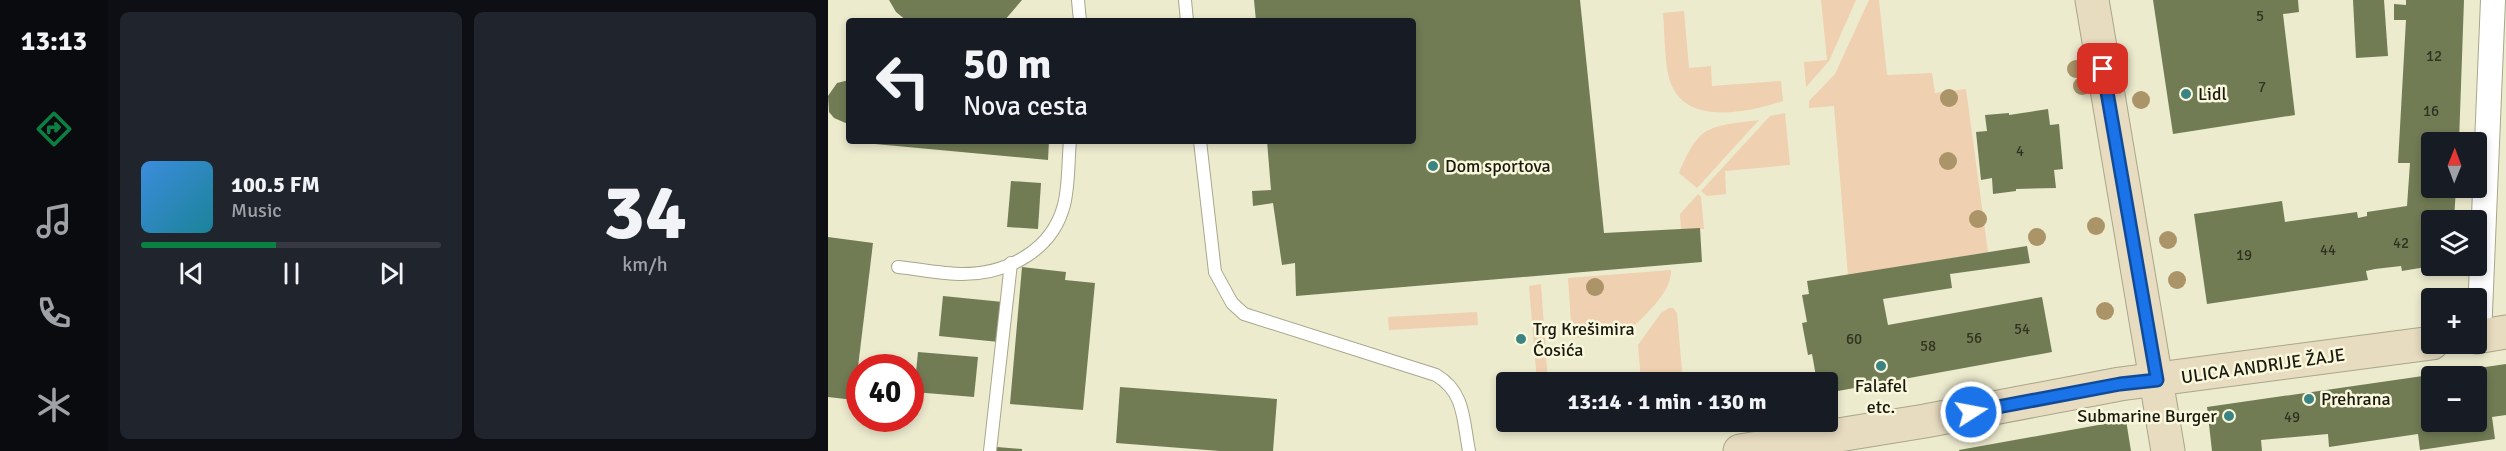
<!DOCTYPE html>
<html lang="en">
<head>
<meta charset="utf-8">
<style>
  body { margin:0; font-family:Signika,sans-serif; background:#20242c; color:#f1f3f6; height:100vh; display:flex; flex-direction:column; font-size:22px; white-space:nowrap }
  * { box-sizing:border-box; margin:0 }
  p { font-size:20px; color:#9ea1a6 }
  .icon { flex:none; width:33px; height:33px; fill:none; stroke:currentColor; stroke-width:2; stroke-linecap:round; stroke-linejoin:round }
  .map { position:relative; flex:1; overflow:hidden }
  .details { display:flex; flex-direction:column; gap:12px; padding:12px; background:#0d0f14; width:720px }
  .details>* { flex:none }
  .hud { position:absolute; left:18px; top:18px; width:570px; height:126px; border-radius:6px; box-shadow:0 3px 9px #0003; background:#171b24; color:#f1f3f6; overflow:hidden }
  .needle { width:39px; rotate:1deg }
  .buttons { position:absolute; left:1593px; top:132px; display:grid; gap:12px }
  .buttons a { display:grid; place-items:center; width:66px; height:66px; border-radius:6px; background:#171b24; box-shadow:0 3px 9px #0003; font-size:30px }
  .speed { position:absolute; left:18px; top:354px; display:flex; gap:12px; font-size:30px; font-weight:700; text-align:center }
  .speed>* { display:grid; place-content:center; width:78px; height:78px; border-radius:50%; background:#171b24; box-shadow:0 3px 9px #0003; line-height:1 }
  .speed .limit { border:9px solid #d22; background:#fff; color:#111 }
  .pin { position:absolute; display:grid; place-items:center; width:51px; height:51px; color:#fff; margin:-26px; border-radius:12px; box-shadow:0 3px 9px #0006 }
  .me { position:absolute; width:66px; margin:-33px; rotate:79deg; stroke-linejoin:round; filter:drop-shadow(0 0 4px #0008) }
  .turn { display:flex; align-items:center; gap:21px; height:126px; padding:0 18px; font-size:27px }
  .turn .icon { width:78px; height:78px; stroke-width:2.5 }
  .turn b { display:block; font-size:42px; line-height:51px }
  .details .widget { flex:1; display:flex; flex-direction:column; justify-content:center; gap:9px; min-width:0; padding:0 21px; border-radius:9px; background:#20242c }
  .details .dial { align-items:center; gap:0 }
  .dial b { font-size:78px; line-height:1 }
  .song { display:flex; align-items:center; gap:18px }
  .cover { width:72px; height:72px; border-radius:9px; background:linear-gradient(135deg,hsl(210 70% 55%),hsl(190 70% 35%)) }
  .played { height:6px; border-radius:3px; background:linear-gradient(90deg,#0b8043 45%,#363941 45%) }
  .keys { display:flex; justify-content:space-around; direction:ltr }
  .details .tiles { flex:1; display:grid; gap:12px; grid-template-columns:repeat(2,1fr) }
  .trip { position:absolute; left:668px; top:372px; width:342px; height:60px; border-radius:6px; background:#171b24; box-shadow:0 3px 9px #0003; font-weight:700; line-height:60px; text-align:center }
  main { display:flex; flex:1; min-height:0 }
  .dock { display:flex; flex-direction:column; width:108px; justify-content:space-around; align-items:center; background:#090b0e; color:#9ea1a6 }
  .dock .icon { width:42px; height:42px }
  .dock .on { color:#0b8043 }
  .dock b { font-size:27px; color:#f1f3f6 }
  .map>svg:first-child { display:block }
  .green { fill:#efd0b0 }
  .building { fill:#717c55; fill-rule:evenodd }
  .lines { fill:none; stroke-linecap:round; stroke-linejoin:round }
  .lane-casing { stroke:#a8a68b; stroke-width:14 }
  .street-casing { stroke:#a8a68b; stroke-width:26 }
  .secondary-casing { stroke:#a8a68b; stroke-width:35 }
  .lane { stroke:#fff; stroke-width:12 }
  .street { stroke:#fff; stroke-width:24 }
  .secondary { stroke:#e7dbc0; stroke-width:33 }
  .tree { fill:#ac9469 }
  .route-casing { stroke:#114b97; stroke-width:15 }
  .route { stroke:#1a73e8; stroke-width:10 }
  .poi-dot { fill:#3c8483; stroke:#faf8dc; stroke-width:2 }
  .labels { text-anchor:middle; stroke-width:5; stroke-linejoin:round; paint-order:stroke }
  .number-label { font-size:15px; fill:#303220 }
  .poi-label { font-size:18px; fill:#1a190f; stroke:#faf8dc; text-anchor:start }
  .street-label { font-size:18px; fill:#1a190f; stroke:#faf8dc }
</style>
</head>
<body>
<main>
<nav class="dock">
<b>13:13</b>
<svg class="icon on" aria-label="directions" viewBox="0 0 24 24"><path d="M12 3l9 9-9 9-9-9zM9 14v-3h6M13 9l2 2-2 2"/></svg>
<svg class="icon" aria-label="music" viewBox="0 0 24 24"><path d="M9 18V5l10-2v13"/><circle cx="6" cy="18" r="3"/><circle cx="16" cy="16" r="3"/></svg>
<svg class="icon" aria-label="phone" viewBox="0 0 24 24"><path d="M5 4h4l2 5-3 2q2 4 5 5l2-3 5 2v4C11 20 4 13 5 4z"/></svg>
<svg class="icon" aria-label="climate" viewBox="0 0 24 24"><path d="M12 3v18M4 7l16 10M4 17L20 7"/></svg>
</nav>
<section class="details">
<div class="tiles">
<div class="widget">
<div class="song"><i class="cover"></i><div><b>100.5 FM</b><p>Music</p></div></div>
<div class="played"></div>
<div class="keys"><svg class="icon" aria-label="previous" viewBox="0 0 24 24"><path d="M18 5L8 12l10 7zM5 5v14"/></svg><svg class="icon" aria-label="pause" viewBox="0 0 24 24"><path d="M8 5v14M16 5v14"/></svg><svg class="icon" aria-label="next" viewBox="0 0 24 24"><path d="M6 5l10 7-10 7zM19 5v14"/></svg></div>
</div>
<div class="widget dial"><b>34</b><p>km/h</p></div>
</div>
</section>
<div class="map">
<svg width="1678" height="451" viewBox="0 0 1678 451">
  <rect width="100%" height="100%" fill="#edebce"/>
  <g class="green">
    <path d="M993,0H1028L1001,61L978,87L976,62L999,60Z"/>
    <path d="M1041,0H1051L1059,75L1104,73L1107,93L1138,89L1160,252L1020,276L1006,106L981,108V101L1007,74Z"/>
    <path d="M856,11L861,68L883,66L884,86L953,81L955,101C919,112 855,128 841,78C836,58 837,34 835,13Z"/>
    <path d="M957,113L962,165L897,171L898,194L879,196L873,191L942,116Z"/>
    <path d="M931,120L869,188L851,173C872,124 879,127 931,120Z"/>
    <path d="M870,194L873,197L876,229H853L852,214Z"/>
    <path d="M843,270C844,294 813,318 798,334L744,338L740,278Z"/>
    <path d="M713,284L720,382H709L701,286Z"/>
    <path d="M841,308H845L849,313L855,382H813L810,345L833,313Z"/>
    <path d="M649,312L650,325L561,330L560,317Z"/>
  </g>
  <g class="building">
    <path d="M61,0H194L176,21H79L68,12Z"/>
    <path d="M426,0H752L776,233L872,228L874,262L468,296L467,263L454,265L445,203L425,206L424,191L443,190L439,141H585V21H428Z"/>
    <path d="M1325,0H1470L1471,12L1455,14L1467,115L1345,134Z"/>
    <path d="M1525,0H1556L1560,56L1528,58Z"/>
    <path d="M1578,0H1636L1631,142H1604V188H1628L1626,220H1604V266L1574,271L1573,266L1547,269L1538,271L1540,280L1379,304L1366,214L1454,201L1457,222L1529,212L1530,218L1539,216V212L1579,206L1582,163H1570L1578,20H1566V4L1578,5Z"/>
    <path d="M21,80V123L20,124L6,118L1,112L0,96L9,83Z"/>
    <path d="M1220,109L1222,125L1231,124L1235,169L1226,170L1228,188L1188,189V191L1165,194L1164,178L1153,180L1148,132L1159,131L1157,115L1181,113V115Z"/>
    <path d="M47,141H221L220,160L47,144Z"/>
    <path d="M183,181L213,183L210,229L179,227Z"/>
    <path d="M0,237L45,243L26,400L0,397Z"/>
    <path d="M1199,246L1202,263L1122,274L1124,288L1055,299L1060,325L1214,297L1224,352L999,393V382H989L984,354L980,355L974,323L979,322L974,295L981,294L979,281Z"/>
    <path d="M194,267L238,272L237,280L267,283L255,410L182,404Z"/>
    <path d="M115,296L175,302L171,342L111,336Z"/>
    <path d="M90,352L150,357L146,397L86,392Z"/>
    <path d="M1678,364V415L1664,417L1667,439L1592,450L1590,434L1501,447L1500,434L1433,440L1434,451H1384L1379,407ZM1604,376H1648V422H1604Z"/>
    <path d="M292,387L449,399L445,451H392L288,443Z"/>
    <path d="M1298,420L1303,451H1131V450Z"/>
    <path d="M169,447L194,449V451H169Z"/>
  </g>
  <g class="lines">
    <defs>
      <g id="lane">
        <path d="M250,0L252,21"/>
        <path d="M357,0L359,21"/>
        <path d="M372,141L387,272L404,303L416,314L608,375C637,392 635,420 641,451"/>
        <path d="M70,267C91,269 113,274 134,274C179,274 224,251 236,205C241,185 240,161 242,141"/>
        <path d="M162,451L183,263"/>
      </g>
      <path id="street" d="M1651,336L1665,0"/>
      <g id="secondary">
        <path d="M1264,0L1340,451"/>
        <path d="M1648,337L1678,332"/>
        <path d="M912,451L1097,421L1292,384L1604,343"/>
      </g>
    </defs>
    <use href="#lane" class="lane-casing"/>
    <use href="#street" class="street-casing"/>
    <use href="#secondary" class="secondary-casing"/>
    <use href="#lane" class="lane"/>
    <use href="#street" class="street"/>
    <use href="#secondary" class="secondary"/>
  </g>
  <g class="tree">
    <circle cx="1248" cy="69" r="9"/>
    <circle cx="1254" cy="86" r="9"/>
    <circle cx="1121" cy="98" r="9"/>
    <circle cx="1313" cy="100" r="9"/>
    <circle cx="1120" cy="161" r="9"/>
    <circle cx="1150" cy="219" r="9"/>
    <circle cx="1268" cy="226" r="9"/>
    <circle cx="1209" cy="237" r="9"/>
    <circle cx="1340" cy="240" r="9"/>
    <circle cx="1349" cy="280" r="9"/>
    <circle cx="767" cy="287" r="9"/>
    <circle cx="1277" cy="311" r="9"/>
  </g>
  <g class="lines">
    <defs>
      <path id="route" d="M1143,412L1292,384L1329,380L1275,69"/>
    </defs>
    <use href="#route" class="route-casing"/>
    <use href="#route" class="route"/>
  </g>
  <g class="poi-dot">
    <circle cx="1358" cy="94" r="6"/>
    <circle cx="605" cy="166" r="6"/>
    <circle cx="693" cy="339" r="6"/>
    <circle cx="1053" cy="366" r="6"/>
    <circle cx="1481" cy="399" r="6"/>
    <circle cx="1401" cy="416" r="6"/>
  </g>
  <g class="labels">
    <g class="number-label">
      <text x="1432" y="21">5</text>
      <text x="1606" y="61">12</text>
      <text x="1434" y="92">7</text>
      <text x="1603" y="116">16</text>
      <text x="1192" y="156">4</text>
      <text x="1573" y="248">42</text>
      <text x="1500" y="255">44</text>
      <text x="1416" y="260">19</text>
      <text x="1194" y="334">54</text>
      <text x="1146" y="343">56</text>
      <text x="1026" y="344">60</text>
      <text x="1100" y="351">58</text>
      <text x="1464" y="422">49</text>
    </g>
    <g class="poi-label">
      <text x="1370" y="100">Lidl</text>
      <text x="617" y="172">Dom sportova</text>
      <text x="705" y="335">Trg Krešimira<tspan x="705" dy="21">Ćosića</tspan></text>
      <text x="1053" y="392" text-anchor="middle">Falafel<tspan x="1053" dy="21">etc.</tspan></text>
      <text x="1493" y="405">Prehrana</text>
      <text x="1389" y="422" text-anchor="end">Submarine Burger</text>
    </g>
    <g class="street-label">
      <text transform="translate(1435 366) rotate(-8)" y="6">ULICA ANDRIJE ŽAJE</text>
    </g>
  </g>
</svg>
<div class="buttons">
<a><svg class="needle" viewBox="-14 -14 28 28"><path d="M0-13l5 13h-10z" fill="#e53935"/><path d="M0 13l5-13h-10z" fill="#9ea1a6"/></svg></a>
<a><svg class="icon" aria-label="layers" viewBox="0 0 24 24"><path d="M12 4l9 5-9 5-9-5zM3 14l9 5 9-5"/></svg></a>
<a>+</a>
<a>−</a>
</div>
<div class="speed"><div class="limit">40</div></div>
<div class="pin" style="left:1275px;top:69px;background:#d93025"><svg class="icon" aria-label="arrive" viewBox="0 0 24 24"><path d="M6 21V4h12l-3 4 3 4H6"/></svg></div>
<svg class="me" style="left:1143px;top:412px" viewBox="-20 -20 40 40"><circle r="17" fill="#1a73e8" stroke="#fff" stroke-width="3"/><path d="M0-11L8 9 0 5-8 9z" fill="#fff"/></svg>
<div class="trip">13:14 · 1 min · 130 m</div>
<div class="hud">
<div class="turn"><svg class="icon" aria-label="left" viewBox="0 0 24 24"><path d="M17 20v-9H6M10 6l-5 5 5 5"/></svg><div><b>50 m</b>Nova cesta</div></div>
</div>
</div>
</main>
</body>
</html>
